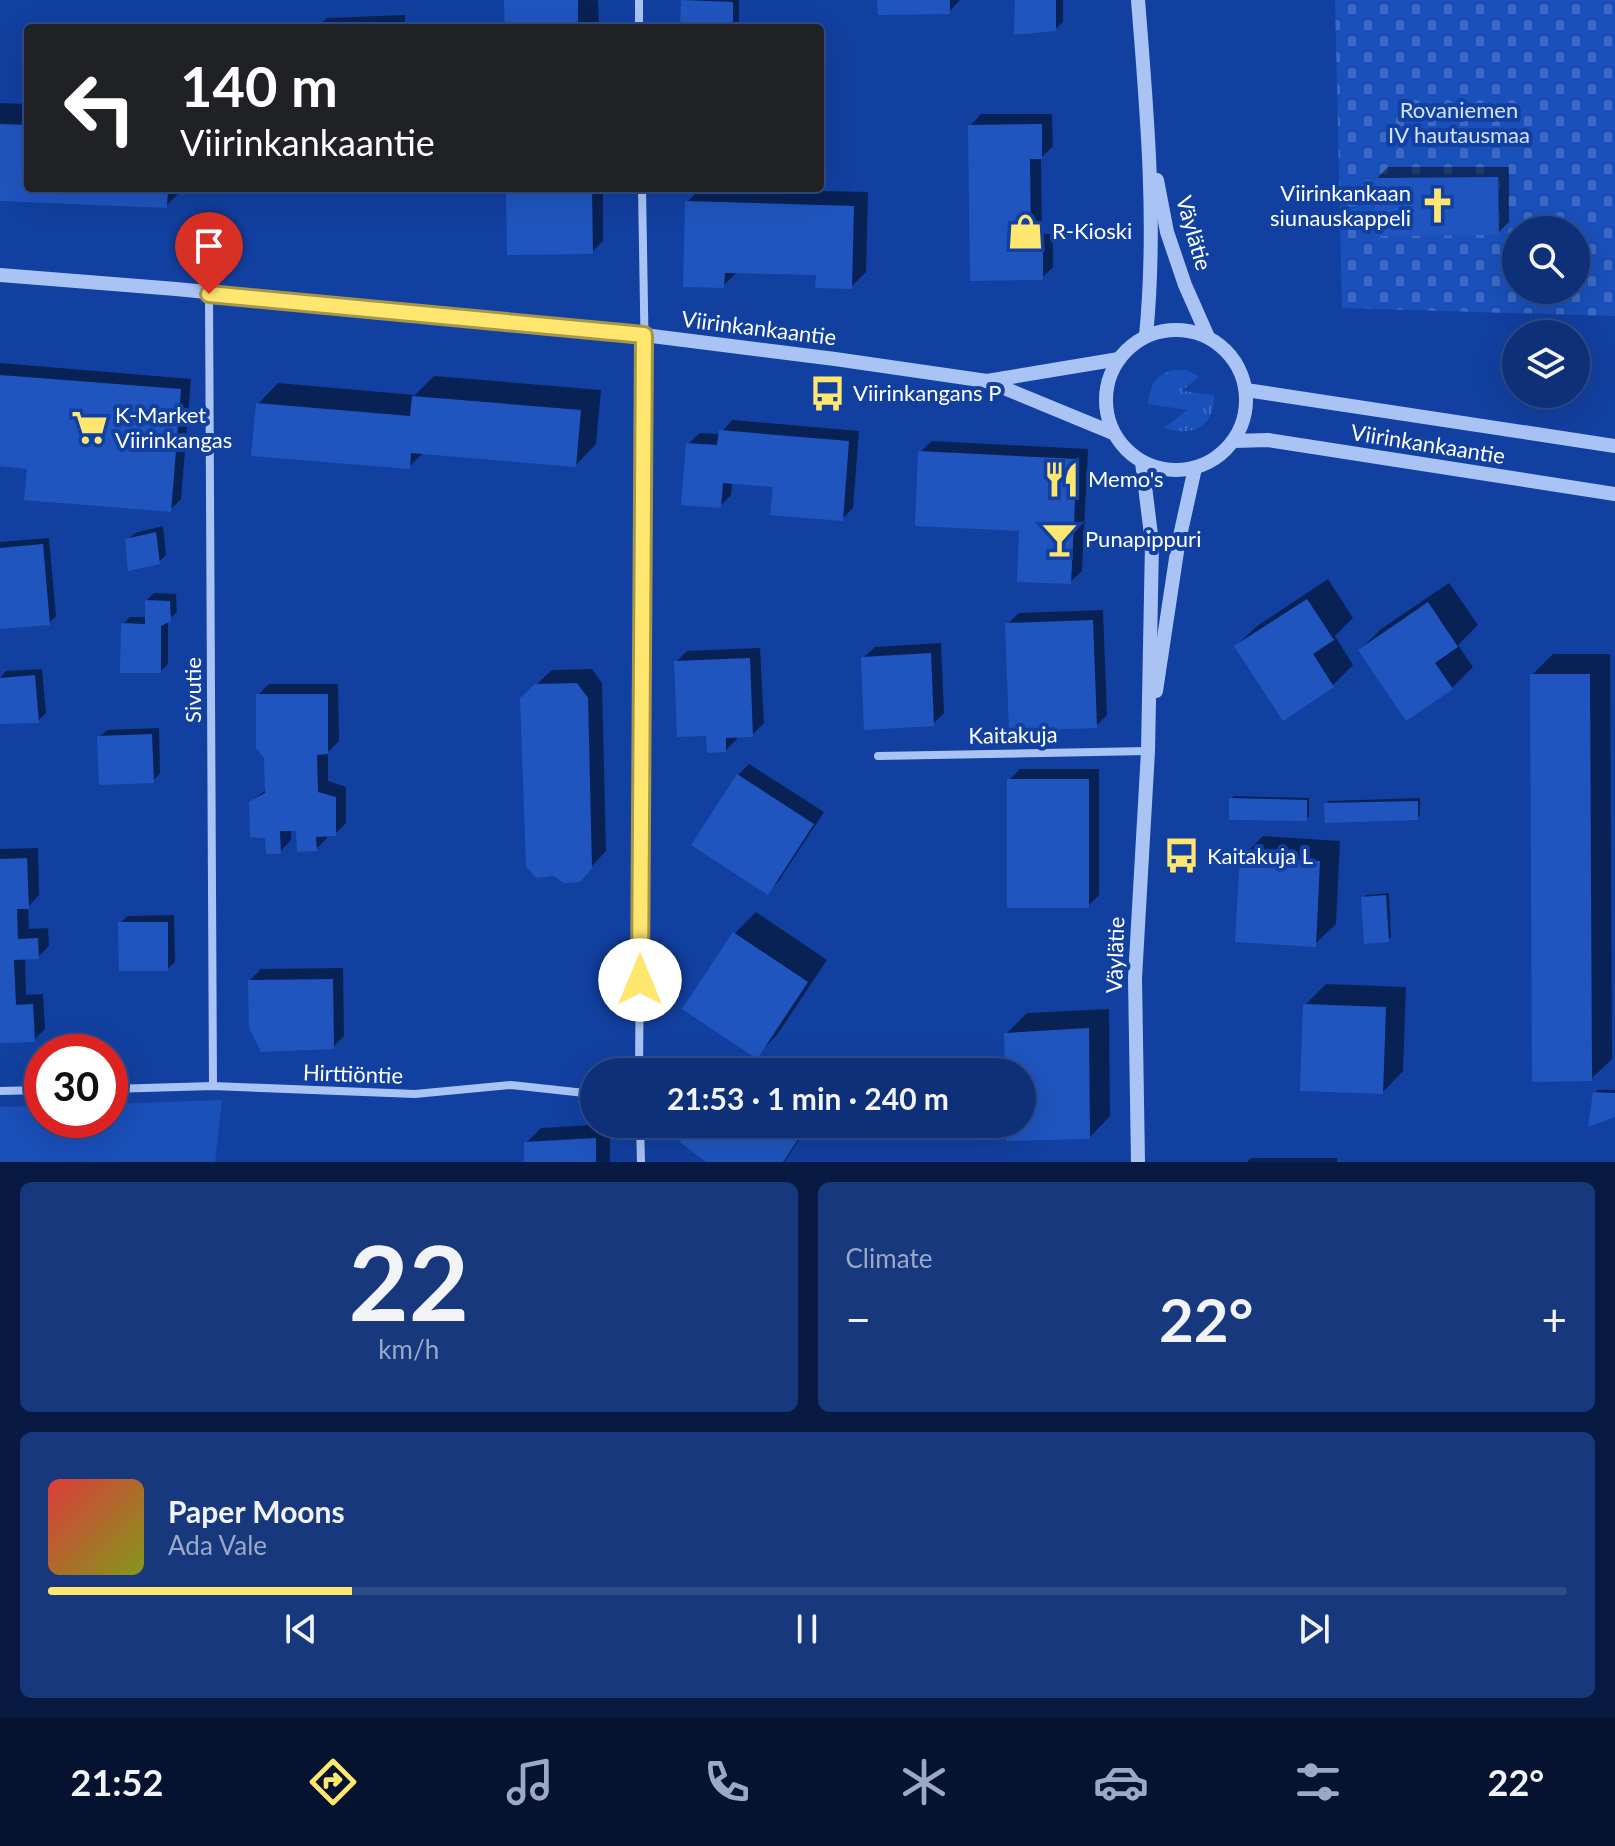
<!DOCTYPE html>
<html lang="en">
<head>
<meta charset="utf-8">
<style>
  body { margin:0; font-family:Lato,sans-serif; background:#17387d; color:#f1f3f6; height:100vh; display:flex; flex-direction:column; font-size:30px; white-space:nowrap }
  * { box-sizing:border-box; margin:0 }
  p { font-size:26px; color:#9ba9c6 }
  .icon { flex:none; width:44px; height:44px; fill:none; stroke:currentColor; stroke-width:2; stroke-linecap:round; stroke-linejoin:round }
  .map { position:relative; height:1162px; overflow:hidden }
  .details { display:flex; flex-direction:column; gap:20px; padding:20px; background:#081a42; flex:1 }
  .details>* { flex:none }
  .top-card { position:absolute; left:24px; top:24px; width:800px; height:168px; border-radius:8px; box-shadow:0 8px 32px #0002,0 0 0 2px #2e4b8a; background:#202124; color:#fff; overflow:hidden }
  .buttons { position:absolute; left:1502px; top:216px; display:grid; gap:16px }
  .buttons a { display:grid; place-items:center; width:88px; height:88px; border-radius:50%; background:#0e3078; box-shadow:0 8px 32px #0002,0 0 0 2px #2e4b8a; font-size:40px }
  .speed { position:absolute; left:24px; top:1034px; display:flex; gap:16px; font-size:40px; font-weight:700; text-align:center }
  .speed>* { display:grid; place-content:center; width:104px; height:104px; border-radius:50%; background:#0e3078; box-shadow:0 8px 32px #0002,0 0 0 2px #2e4b8a; line-height:1 }
  .speed .limit { border:12px solid #d22; background:#fff; color:#111 }
  .pin { position:absolute; display:grid; place-items:center; width:68px; height:68px; color:#fff; margin:-82px -34px; border-radius:50% 50% 50% 0; rotate:-45deg; box-shadow:0 0 8px #0007 }
  .pin .icon { rotate:45deg }
  .me { position:absolute; width:88px; margin:-44px; rotate:0deg; stroke-linejoin:round; filter:drop-shadow(0 0 6px #0008) }
  .turn { display:flex; align-items:center; gap:28px; height:168px; padding:0 24px; font-size:36px }
  .turn .icon { width:104px; height:104px; stroke-width:2.5 }
  .turn b { display:block; font-size:56px; line-height:68px }
  .big { font-size:60px; font-weight:700; line-height:1.1 }
  .details .card { flex:1; display:flex; flex-direction:column; justify-content:center; gap:12px; min-width:0; padding:0 28px; border-radius:12px; background:#17387d }
  .details .dial { align-items:center; gap:0 }
  .dial b { font-size:104px; line-height:1 }
  .song { display:flex; align-items:center; gap:24px }
  .cover { width:96px; height:96px; border-radius:12px; background:linear-gradient(135deg,hsl(0 70% 55%),hsl(70 70% 35%)) }
  .played { height:8px; border-radius:4px; background:linear-gradient(90deg,#ffe66e 20%,#2e4b8a 20%) }
  .keys { display:flex; justify-content:space-around; direction:ltr }
  .heat { display:flex; justify-content:space-between; align-items:center; font-size:44px; direction:ltr }
  .details .tiles { flex:1; display:grid; gap:20px; grid-template-columns:1fr 1fr }
  .card:last-child { grid-column:span 2 }
  .trip { position:absolute; left:580px; top:1058px; width:456px; height:80px; border-radius:40px; background:#0e3078; box-shadow:0 8px 32px #0002,0 0 0 2px #2e4b8a; font-weight:700; line-height:80px; text-align:center }
  .tab-bar { display:flex; height:128px; justify-content:space-around; align-items:center; background:#061330; color:#9ba9c6 }
  .tab-bar .icon { width:56px; height:56px }
  .tab-bar .on { color:#ffe66e }
  .tab-bar b { font-size:36px; color:#f1f3f6 }
  .map>svg:first-child { display:block }
  .grass { fill:url(#grass-tufts) }
  .cemetery { fill:url(#cemetery-stones); fill-rule:evenodd }
  .green { fill:#1a50ba }
  .shadow { fill:#0007 }
  .building { fill:#2055bf }
  .lines { fill:none; stroke-linecap:round; stroke-linejoin:round }
  .minor { stroke:#aac3f5; stroke-width:8 }
  .tertiary { stroke:#aac3f5; stroke-width:14 }
  .route-casing { stroke:#a69648; stroke-width:20 }
  .route { stroke:#ffe66e; stroke-width:14 }
  .labels { text-anchor:middle; stroke-width:8; stroke-linejoin:round; paint-order:stroke }
  .park-label { font-size:22px; fill:#d3e2fe; stroke:#1240a0 }
  .poi-label { font-size:22px; fill:#fff; stroke:#1240a0; text-anchor:start }
  .street-label { font-size:22px; fill:#fff; stroke:#1240a0 }
</style>
</head>
<body>
<div class="map">
<svg width="1615" height="1162" viewBox="0 0 1615 1162">
  <defs>
    <pattern id="grass-tufts" width="24" height="20" patternUnits="userSpaceOnUse" patternTransform="scale(2)"><rect width="24" height="20" fill="#1a50ba"/><path d="M3 7l-1-3M5 7V3M7 7l1-3M15 17l-1-3M17 17v-4M19 17l1-3" fill="none" stroke="#3c6ac4"/></pattern>
    <pattern id="cemetery-stones" width="16" height="16" patternUnits="userSpaceOnUse" patternTransform="scale(2)"><rect width="16" height="16" fill="#1a50ba"/><path d="M2 7V4a2 2 0 0 1 4 0v3zM10 15v-3a2 2 0 0 1 4 0v3z" fill="#3c6ac4"/></pattern>
  </defs>
  <rect width="100%" height="100%" fill="#1240a0"/>
  <path class="grass" d="M1172,370H1186L1199,376L1182,391L1214,395C1215,427 1193,437 1164,428L1187,410L1148,404C1151,385 1153,377 1172,370Z"/>
  <path class="cemetery" d="M1335,0H1615V316L1342,308ZM1516,230H1576V290H1516Z"/>
  <path class="green" d="M222,1100L215,1162H0V1107L42,1106V1120H110V1104Z"/>
  <g class="shadow">
    <path d="M506,0H598L599,28H507Z"/>
    <path d="M684,0H739V28H682Z"/>
    <path d="M879,0H960L949,12Z"/>
    <path d="M1017,0H1063V22L1055,29Z"/>
    <path d="M405,15V28H317L327,18Z"/>
    <path d="M0,103L28,104V188H184L166,206L0,199Z"/>
    <path d="M981,114H1052L1053,146L1041,158L1042,234H1053V267L1042,278L970,126Z"/>
    <path d="M1388,167H1509V222L1498,233L1377,178Z"/>
    <path d="M508,188H603V241L592,252Z"/>
    <path d="M701,188L868,192L866,272L851,287L818,273L738,271L723,286L687,202Z"/>
    <path d="M0,363L191,379L181,499L170,510L29,467L0,464Z"/>
    <path d="M434,376L601,390L596,444L576,465L424,452L409,467L258,404L278,383L415,395Z"/>
    <path d="M732,420L859,431L853,508L842,519L775,485L732,482L731,495L720,506L688,444L700,433L720,434Z"/>
    <path d="M932,441L1088,449L1082,571L1070,582L1021,529L920,452Z"/>
    <path d="M163,526L166,555L159,562L127,540L135,533Z"/>
    <path d="M49,538L56,616L49,623L0,627V542Z"/>
    <path d="M1328,579L1353,618L1335,636L1353,665L1332,686L1236,646L1257,626Z"/>
    <path d="M1449,583L1478,625L1458,645L1473,667L1452,688L1406,718L1360,650L1381,629Z"/>
    <path d="M154,593L176,594L177,612L168,620V664L161,671L123,624L130,617H147V600Z"/>
    <path d="M1103,610L1107,715L1096,726L1007,624L1019,613Z"/>
    <path d="M941,643L944,713L933,724L863,658L875,647Z"/>
    <path d="M760,648L764,723L752,735H737V739L726,750L708,734L676,662L687,651Z"/>
    <path d="M1553,654H1610L1612,1059L1591,1079L1532,675Z"/>
    <path d="M42,669L46,713L38,721L0,722V678L6,671Z"/>
    <path d="M592,669L602,683L606,851L579,880L554,874L537,684L552,670Z"/>
    <path d="M269,684H338L339,741L328,752V781L346,787V823L335,834L327,835V838L316,849L298,829H291V840L280,852L267,836L251,802L267,789L266,757L258,695Z"/>
    <path d="M159,728L160,773L153,781L99,737L107,730Z"/>
    <path d="M749,764L824,812L778,882L767,893L738,775Z"/>
    <path d="M1020,769H1099V895L1088,906L1009,780Z"/>
    <path d="M1234,796L1309,798V816L1306,819L1231,799Z"/>
    <path d="M1420,798V815L1417,818L1326,804L1329,801Z"/>
    <path d="M1263,836L1340,841L1336,924L1315,944L1242,857Z"/>
    <path d="M38,848L39,895L28,907L29,929L48,928L49,946L38,957H25L26,995L43,994L45,1029L34,1040L0,1041V849Z"/>
    <path d="M1389,893L1391,937L1388,940L1363,898L1366,895Z"/>
    <path d="M756,912L827,960L777,1035L756,1056L685,1008L735,933Z"/>
    <path d="M174,915L175,962L167,969L120,923L128,916Z"/>
    <path d="M343,968L344,1036L333,1047L250,980L261,969Z"/>
    <path d="M1326,984L1406,987L1403,1071L1383,1092L1305,1005Z"/>
    <path d="M1109,1009L1110,1116L1090,1137L1008,1124H1022V1072H1007L1006,1034L1027,1013Z"/>
    <path d="M738,1064L751,1072H730Z"/>
    <path d="M1598,1090H1615V1115L1594,1093Z"/>
    <path d="M610,1124V1162H526V1143L541,1128Z"/>
    <path d="M695,1124H810L784,1162H709Z"/>
    <path d="M1251,1158H1337V1162H1247Z"/>
  </g>
  <g class="building">
    <path d="M504,0H578V28H505Z"/>
    <path d="M681,0L733,2V28H680Z"/>
    <path d="M877,0H950V14L878,15Z"/>
    <path d="M1015,0H1056V31L1014,35Z"/>
    <path d="M0,124L28,125V188H168L167,208L0,201Z"/>
    <path d="M1042,124V159H1030L1031,244H1043V280L970,281L968,125Z"/>
    <path d="M1498,177L1499,235L1376,236L1375,178Z"/>
    <path d="M506,188H592L593,254L507,255Z"/>
    <path d="M685,201L854,206L852,289L815,288L816,275L725,273L724,288L683,287Z"/>
    <path d="M0,375L181,389L171,512L24,500L27,469L0,466Z"/>
    <path d="M412,396L581,410L576,467L411,453L410,469L251,456L256,403L410,416Z"/>
    <path d="M719,430L849,441L843,521L770,515L773,487L723,483L721,508L681,505L686,443L717,445Z"/>
    <path d="M918,451L1077,459L1071,584L1017,582L1019,531L915,526Z"/>
    <path d="M156,532L160,564L128,571L125,539Z"/>
    <path d="M43,544L50,625L0,629V548Z"/>
    <path d="M1307,599L1334,640L1313,654L1334,687L1283,721L1234,646Z"/>
    <path d="M145,600L170,601L171,621L161,626V673H120L121,623L145,624Z"/>
    <path d="M1428,602L1458,647L1435,663L1453,689L1406,721L1358,650Z"/>
    <path d="M1093,620L1097,728L1009,731L1005,623Z"/>
    <path d="M931,653L934,726L864,730L861,657Z"/>
    <path d="M750,658L753,737L726,738V752L707,753L706,736L677,737L674,661Z"/>
    <path d="M1530,674H1590L1592,1081L1532,1082Z"/>
    <path d="M35,675L39,723L0,724V678Z"/>
    <path d="M577,683L588,698L592,868L580,882L564,883L554,876L536,878L526,866L520,698L535,684Z"/>
    <path d="M256,694H328V754L317,755L318,792L336,797V836L316,837L317,851L297,852L296,831H280L281,854H266L265,838L250,837L249,802L265,793L264,758L256,748Z"/>
    <path d="M152,734L154,783L99,785L97,736Z"/>
    <path d="M737,774L814,824L768,895L691,845Z"/>
    <rect x="1007" y="779" width="82" height="129"/>
    <path d="M1229,798L1307,800V821L1229,820Z"/>
    <path d="M1418,801V820L1325,823L1324,803Z"/>
    <path d="M1240,856L1320,861L1316,947L1235,942Z"/>
    <path d="M27,858L29,909H17L18,939L38,938L39,959L14,960L16,1005L33,1004L35,1042L0,1043V859Z"/>
    <path d="M1386,895L1389,942L1364,944L1361,897Z"/>
    <path d="M118,922H168V971H119Z"/>
    <path d="M733,932L808,982L757,1059L682,1009Z"/>
    <path d="M333,979L334,1049L261,1052L249,1028L248,980Z"/>
    <path d="M1303,1004L1386,1007L1383,1094L1300,1091Z"/>
    <path d="M1089,1028L1090,1139L1006,1141V1124H1022V1072H1005L1004,1033Z"/>
    <path d="M1593,1092L1615,1093V1117L1588,1127Z"/>
    <path d="M692,1124H803L807,1126L783,1162H706L680,1142Z"/>
    <path d="M596,1138V1162H524V1142Z"/>
  </g>
  <g class="lines">
    <g class="minor">
      <path d="M639,0V28"/>
      <path d="M209,294L213,1086"/>
      <path d="M878,756L1148,751"/>
      <path d="M639,1072L645,366L642,188"/>
      <path d="M110,1089L213,1086L415,1094L511,1085L594,1094"/>
      <path d="M0,1091L42,1090"/>
      <path d="M640,1124L641,1162"/>
    </g>
    <g class="tertiary">
      <path d="M1138,0C1147,112 1157,224 1146,336"/>
      <path d="M1157,180L1167,232L1185,285L1208,337"/>
      <path d="M0,275L176,289L644,335L835,359L987,381L1113,433"/>
      <circle cx="1176" cy="400" r="70"/>
      <path d="M987,381L1119,359"/>
      <path d="M1246,390L1615,446"/>
      <path d="M1234,441L1268,440L1615,494"/>
      <path d="M1156,691L1178,545L1195,468"/>
      <path d="M1138,1162L1135,978L1148,751L1152,543L1142,462"/>
    </g>
  </g>
  <g class="lines">
    <defs>
      <path id="route" d="M209,294L644,335L640,980"/>
    </defs>
    <use href="#route" class="route-casing"/>
    <use href="#route" class="route"/>
  </g>
  <defs>
    <symbol id="church-bare" viewBox="-9 -9 18 18"><path d="M-1.2-6h2.4v3.5h3.3v2.4h-3.3V6h-2.4V-.1h-3.3v-2.4h3.3Z" fill="#ffe66e" stroke="#1240a0" stroke-width="2.5" paint-order="stroke"/></symbol>
    <symbol id="shop-bare" viewBox="-9 -9 18 18"><path d="M-5-2.5h2.3a2.7 3.5 0 0 1 5.4 0H5L5.5 6h-11ZM-1.5-2.5h3a1.5 2.3 0 0 0-3 0Z" fill="#ffe66e" stroke="#1240a0" stroke-width="2.5" paint-order="stroke"/></symbol>
    <symbol id="bus-bare" viewBox="-9 -9 18 18"><path d="M-5-6H5V4H4V6H2V4H-2V6H-4V4H-5ZM-3.5-4V0h7V-4ZM-3.5 1.2v1.5H-2V1.2ZM2 1.2v1.5H3.5V1.2Z" fill="#ffe66e" stroke="#1240a0" stroke-width="2.5" paint-order="stroke"/></symbol>
    <symbol id="supermarket-bare" viewBox="-9 -9 18 18"><path d="M-6-5.5h2.5l.6 2H6L4.5 2H-2.5L-4.4-4H-6ZM-1.5 3.2a1.3 1.3 0 1 0 .1 0ZM3 3.2a1.3 1.3 0 1 0 .1 0Z" fill="#ffe66e" stroke="#1240a0" stroke-width="2.5" paint-order="stroke"/></symbol>
    <symbol id="restaurant-bare" viewBox="-9 -9 18 18"><path d="M-5-6h1v4h1v-4h1v4h1v-4h1v5L-1.5 .5V6h-2V.5L-5-1ZM5-6V6H3V1.5H1.5Q1.5-4 5-6Z" fill="#ffe66e" stroke="#1240a0" stroke-width="2.5" paint-order="stroke"/></symbol>
    <symbol id="bar-bare" viewBox="-9 -9 18 18"><path d="M-6-5H6L.8 .8V4.5H3.5V6h-7V4.5H-.8V.8Z" fill="#ffe66e" stroke="#1240a0" stroke-width="2.5" paint-order="stroke"/></symbol>
  </defs>
  <g fill-rule="evenodd">
    <use href="#church-bare" x="1412" y="180" width="51" height="51"/>
    <use href="#shop-bare" x="1000" y="206" width="51" height="51"/>
    <use href="#bus-bare" x="802" y="368" width="51" height="51"/>
    <use href="#supermarket-bare" x="64" y="402" width="51" height="51"/>
    <use href="#restaurant-bare" x="1036" y="454" width="51" height="51"/>
    <use href="#bar-bare" x="1034" y="514" width="51" height="51"/>
    <use href="#bus-bare" x="1156" y="830" width="51" height="51"/>
  </g>
  <g class="labels">
    <g class="park-label">
      <text x="1459" y="118">Rovaniemen<tspan x="1459" dy="25">IV hautausmaa</tspan></text>
    </g>
    <g class="poi-label">
      <text x="1411" y="201" text-anchor="end">Viirinkankaan<tspan x="1411" dy="25">siunauskappeli</tspan></text>
      <text x="1052" y="239">R-Kioski</text>
      <text x="853" y="401">Viirinkangans P</text>
      <text x="115" y="423">K-Market<tspan x="115" dy="25">Viirinkangas</tspan></text>
      <text x="1088" y="487">Memo's</text>
      <text x="1085" y="547">Punapippuri</text>
      <text x="1207" y="864">Kaitakuja L</text>
    </g>
    <g class="street-label">
      <text transform="translate(1194 233) rotate(74)" y="8">Väylätie</text>
      <text transform="translate(759 328) rotate(7)" y="8">Viirinkankaantie</text>
      <text transform="translate(1428 444) rotate(9)" y="8">Viirinkankaantie</text>
      <text transform="translate(193 690) rotate(-90)" y="8">Sivutie</text>
      <text transform="translate(1013 735) rotate(-1)" y="8">Kaitakuja</text>
      <text transform="translate(1115 955) rotate(-88)" y="8">Väylätie</text>
      <text transform="translate(353 1074) rotate(2)" y="8">Hirttiöntie</text>
    </g>
  </g>
</svg>
<div class="buttons">
<a><svg class="icon" aria-label="search" viewBox="0 0 24 24"><circle cx="10" cy="10" r="6"/><path d="M15 15l6 6"/></svg></a>
<a><svg class="icon" aria-label="layers" viewBox="0 0 24 24"><path d="M12 4l9 5-9 5-9-5zM3 14l9 5 9-5"/></svg></a>
</div>
<div class="speed"><div class="limit">30</div></div>
<div class="pin" style="left:209px;top:294px;background:#d93025"><svg class="icon" aria-label="arrive" viewBox="0 0 24 24"><path d="M6 21V4h12l-3 4 3 4H6"/></svg></div>
<svg class="me" style="left:640px;top:980px" viewBox="-20 -20 40 40"><circle r="19" fill="#fff"/><path d="M0-13L10 11 0 6-10 11z" fill="#ffe66e"/></svg>
<div class="trip">21:53 · 1 min · 240 m</div>
<div class="top-card">
<div class="turn"><svg class="icon" aria-label="left" viewBox="0 0 24 24"><path d="M17 20v-9H6M10 6l-5 5 5 5"/></svg><div><b>140 m</b>Viirinkankaantie</div></div>
</div>
</div>
<section class="details">
<div class="tiles">
<div class="card dial"><b>22</b><p>km/h</p></div>
<div class="card"><p>Climate</p>
<div class="heat"><a>−</a><b class="big">22°</b><a>+</a></div>
</div>
<div class="card">
<div class="song"><i class="cover"></i><div><b>Paper Moons</b><p>Ada Vale</p></div></div>
<div class="played"></div>
<div class="keys"><svg class="icon" aria-label="previous" viewBox="0 0 24 24"><path d="M18 5L8 12l10 7zM5 5v14"/></svg><svg class="icon" aria-label="pause" viewBox="0 0 24 24"><path d="M8 5v14M16 5v14"/></svg><svg class="icon" aria-label="next" viewBox="0 0 24 24"><path d="M6 5l10 7-10 7zM19 5v14"/></svg></div>
</div>
</div>
</section>
<nav class="tab-bar">
<b>21:52</b>
<svg class="icon on" aria-label="directions" viewBox="0 0 24 24"><path d="M12 3l9 9-9 9-9-9zM9 14v-3h6M13 9l2 2-2 2"/></svg>
<svg class="icon" aria-label="music" viewBox="0 0 24 24"><path d="M9 18V5l10-2v13"/><circle cx="6" cy="18" r="3"/><circle cx="16" cy="16" r="3"/></svg>
<svg class="icon" aria-label="phone" viewBox="0 0 24 24"><path d="M5 4h4l2 5-3 2q2 4 5 5l2-3 5 2v4C11 20 4 13 5 4z"/></svg>
<svg class="icon" aria-label="climate" viewBox="0 0 24 24"><path d="M12 3v18M4 7l16 10M4 17L20 7"/></svg>
<svg class="icon" aria-label="car" viewBox="0 0 24 24"><path d="M5 17H2v-5l4-1 3-4h7l3 4 3 1v5h-3M9 17h6M6 11h13"/><circle cx="7" cy="17" r="2"/><circle cx="17" cy="17" r="2"/></svg>
<svg class="icon" aria-label="filters" viewBox="0 0 24 24"><path d="M4 7h16M4 17h16"/><circle cx="9" cy="7" r="2"/><circle cx="15" cy="17" r="2"/></svg>
<b>22°</b>
</nav>
</body>
</html>
